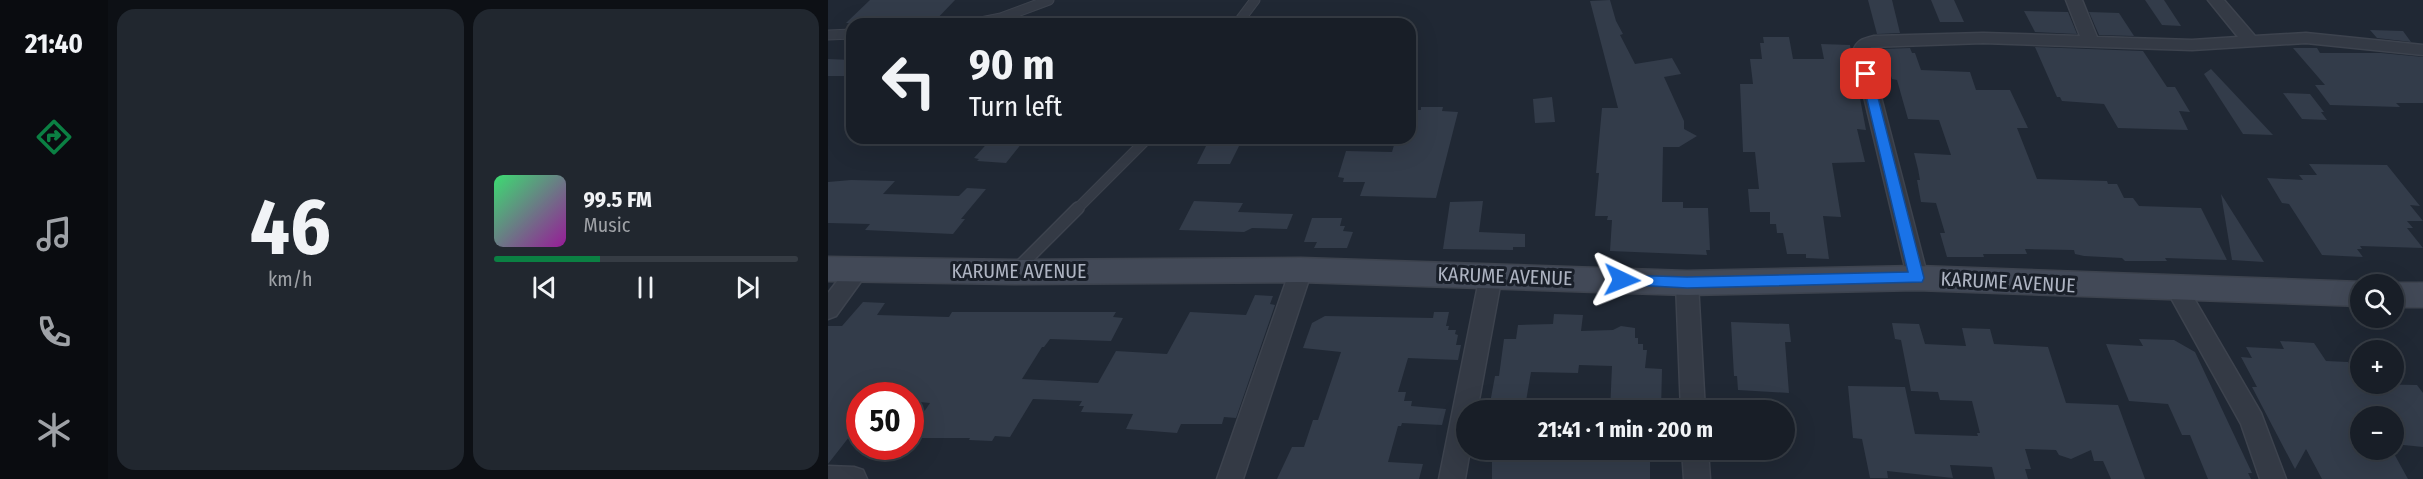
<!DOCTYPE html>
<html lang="en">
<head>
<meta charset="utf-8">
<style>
  body { margin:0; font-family:"Fira Sans Condensed",sans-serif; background:#21272f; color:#f1f3f6; height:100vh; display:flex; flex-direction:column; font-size:22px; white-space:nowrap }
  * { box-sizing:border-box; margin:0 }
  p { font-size:20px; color:#9fa2a7 }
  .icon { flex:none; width:33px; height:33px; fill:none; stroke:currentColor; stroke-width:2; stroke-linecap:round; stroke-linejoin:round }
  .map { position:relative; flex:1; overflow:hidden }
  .details { display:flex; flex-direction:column; gap:9px; padding:9px; background:#0d1015; width:720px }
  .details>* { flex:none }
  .banner { position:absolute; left:18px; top:18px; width:570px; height:126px; border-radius:18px; box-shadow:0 6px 24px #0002,0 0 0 2px #363c44; background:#181e27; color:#f1f3f6; overflow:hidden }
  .buttons { position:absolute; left:1522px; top:274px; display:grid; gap:12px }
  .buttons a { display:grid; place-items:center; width:54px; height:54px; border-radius:50%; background:#181e27; box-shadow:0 6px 24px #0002,0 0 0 2px #363c44; font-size:30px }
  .speed { position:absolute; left:18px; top:382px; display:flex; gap:12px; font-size:30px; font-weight:700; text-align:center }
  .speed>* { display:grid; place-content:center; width:78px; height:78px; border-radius:50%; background:#181e27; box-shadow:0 6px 24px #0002,0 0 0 2px #363c44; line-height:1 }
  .speed .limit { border:9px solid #d22; background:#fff; color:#111 }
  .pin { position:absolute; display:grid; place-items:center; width:51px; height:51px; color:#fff; margin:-26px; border-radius:12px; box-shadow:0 3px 9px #0006 }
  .me { position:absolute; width:66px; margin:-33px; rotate:92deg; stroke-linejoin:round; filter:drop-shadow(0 0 4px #0008) }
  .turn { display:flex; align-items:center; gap:21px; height:126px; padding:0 24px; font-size:27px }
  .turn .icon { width:78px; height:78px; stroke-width:2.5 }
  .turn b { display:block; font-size:42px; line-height:51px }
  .details .widget { flex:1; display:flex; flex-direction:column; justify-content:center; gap:9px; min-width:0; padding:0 21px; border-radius:18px; background:#21272f }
  .details .dial { align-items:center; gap:0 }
  .dial b { font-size:78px; line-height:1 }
  .song { display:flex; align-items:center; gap:18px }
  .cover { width:72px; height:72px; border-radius:9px; background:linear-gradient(135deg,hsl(140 70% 55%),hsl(300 70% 35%)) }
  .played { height:6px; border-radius:3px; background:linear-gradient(90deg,#0b8043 35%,#363c44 35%) }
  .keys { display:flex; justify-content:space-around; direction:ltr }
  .details .tiles { flex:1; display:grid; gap:9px; grid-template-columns:repeat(2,1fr) }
  .trip { position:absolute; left:628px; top:400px; width:339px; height:60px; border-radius:30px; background:#181e27; box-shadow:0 6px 24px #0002,0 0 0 2px #363c44; font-weight:700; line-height:60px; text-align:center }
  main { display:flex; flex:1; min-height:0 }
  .tab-bar { display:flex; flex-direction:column; width:108px; justify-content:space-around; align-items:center; background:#0a0c10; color:#9fa2a7 }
  .tab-bar .icon { width:42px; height:42px }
  .tab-bar .active { color:#0b8043 }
  .tab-bar b { font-size:27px; color:#f1f3f6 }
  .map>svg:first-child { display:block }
  .building { fill:#333c4a }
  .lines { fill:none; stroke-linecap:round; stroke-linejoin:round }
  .lane-far1-casing { stroke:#3d434e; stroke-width:11 }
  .lane-casing { stroke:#3d434e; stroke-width:14 }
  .street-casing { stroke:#3d434e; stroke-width:3 }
  .secondary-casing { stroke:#3d434e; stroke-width:3 }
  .lane-far1 { stroke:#343a45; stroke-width:9 }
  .lane { stroke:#343a45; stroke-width:11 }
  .street { fill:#343a45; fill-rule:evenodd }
  .secondary { fill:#424957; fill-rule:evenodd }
  .route { fill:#1a73e8; stroke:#114b97; stroke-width:1.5 }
  .labels { text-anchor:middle; stroke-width:6; stroke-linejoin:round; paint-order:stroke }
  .street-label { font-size:20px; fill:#aeb4c2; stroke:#191f29 }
</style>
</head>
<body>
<main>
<nav class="tab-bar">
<b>21:40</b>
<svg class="icon active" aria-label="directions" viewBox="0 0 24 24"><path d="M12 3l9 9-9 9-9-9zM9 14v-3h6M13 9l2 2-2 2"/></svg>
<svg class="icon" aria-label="music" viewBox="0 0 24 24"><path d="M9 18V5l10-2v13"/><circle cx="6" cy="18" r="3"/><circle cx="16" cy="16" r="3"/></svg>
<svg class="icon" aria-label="phone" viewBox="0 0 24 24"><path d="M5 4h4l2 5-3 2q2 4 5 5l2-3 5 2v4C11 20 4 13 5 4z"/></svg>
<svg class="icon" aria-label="climate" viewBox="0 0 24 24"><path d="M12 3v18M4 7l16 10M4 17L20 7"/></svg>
</nav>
<section class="details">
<div class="tiles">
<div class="widget dial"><b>46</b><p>km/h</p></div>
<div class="widget">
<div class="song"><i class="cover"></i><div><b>99.5 FM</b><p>Music</p></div></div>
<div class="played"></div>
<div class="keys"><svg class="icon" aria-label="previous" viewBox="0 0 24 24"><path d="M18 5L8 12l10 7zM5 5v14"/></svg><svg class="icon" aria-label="pause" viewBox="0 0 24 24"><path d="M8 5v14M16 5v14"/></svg><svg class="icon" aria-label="next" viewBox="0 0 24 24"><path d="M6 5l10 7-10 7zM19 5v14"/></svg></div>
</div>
</div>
</section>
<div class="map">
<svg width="1595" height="479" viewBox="0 0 1595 479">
  <rect width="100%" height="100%" fill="#202834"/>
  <g class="building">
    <path d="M42,0H127L104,24L18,23Z"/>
    <path d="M782,0L788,21L795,34L792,35L807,64L844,58L853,74L836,77L856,121V129L869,136L851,147H835L834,202H855V208H880L882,250H878L879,255L782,251L784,220H779L780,216H767L771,173H768L774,108H790L762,1Z"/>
    <path d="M1040,0H1064L1072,33L1049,34Z"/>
    <path d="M1103,0H1126L1136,22H1112Z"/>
    <path d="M1317,0H1336L1353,26L1334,25Z"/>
    <path d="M1196,11L1240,12L1249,34L1207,32Z"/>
    <path d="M1261,12L1291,13L1306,36L1271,35Z"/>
    <path d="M1542,30L1575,31L1583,42L1549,38Z"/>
    <path d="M935,37H961L965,59H996L993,44L1022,45L1038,130L1029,129L1037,162L1004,163L1013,217L995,216L1001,259L978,258V254H959L955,233H949L948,224H942V212H922L920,189H931L927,152H915L912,84H925L922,59H934L932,43H936Z"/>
    <path d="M1207,47L1315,51L1339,87H1347L1362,112L1351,111L1360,130L1290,128L1276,104L1234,101L1232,97H1229Z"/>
    <path d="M1082,48L1084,53H1087L1093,70L1142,72L1148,90H1182L1200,128H1189L1209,179L1279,181L1280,184H1289L1296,198H1305L1311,206L1373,208L1399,260L1337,258L1339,261H1297L1294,258L1256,256L1247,254L1246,250L1197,249L1199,254H1155L1156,257H1119L1112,233H1117L1108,203L1093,202L1089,180H1092L1090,169L1086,153L1123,155L1111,120L1080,119L1069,80L1064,79L1054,49Z"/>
    <path d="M1465,48H1489L1492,53H1553L1595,57V103H1568L1572,107L1502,105L1487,85H1497Z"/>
    <path d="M0,59L24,60V76H0Z"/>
    <path d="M1383,69L1445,135L1415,134L1376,74Z"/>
    <path d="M1455,93L1482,94L1496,112H1493L1499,120L1474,119Z"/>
    <path d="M724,97L727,122L707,123L705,99Z"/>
    <path d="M593,107H615L614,111L630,112L608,198L532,196L537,182H515L516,178L510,177L518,151L564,152L568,138H582V110H593Z"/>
    <path d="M164,138H194L190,143H194L178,163L149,161L151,159L146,158Z"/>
    <path d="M379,144H412L402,164H369Z"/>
    <path d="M1481,164L1559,165L1592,206L1582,205L1595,221H1579L1585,228H1579L1595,248L1532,246L1534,249H1529L1535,257L1494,255L1461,204L1454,203L1439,178L1475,180L1471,175H1489Z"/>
    <path d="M23,180L67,181L55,194L131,196L139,188L158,189L133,219H137L125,234L37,230L42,224L0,223V182Z"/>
    <path d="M1393,194L1436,262L1404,260Z"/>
    <path d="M366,201L415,203L410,212L465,214L459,229L424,228L416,232L351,230Z"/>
    <path d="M655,201L651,232L697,234V247H685V250L615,249L622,202Z"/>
    <path d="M484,218H514L512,226H517L515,231L525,232L519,248H486L489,242H476Z"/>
    <path d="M427,295L445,296L442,304L447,305L408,418L396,417L394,424H353L349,433L298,429L305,414L253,412L256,406H251L254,401L205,399L182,437L167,436L164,441L141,440L142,438H85L91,428H85L102,403L82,401V396H32V423L0,464V326H14L35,302L57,303L49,315L121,317L124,312H288L285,317L295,318L283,341L222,339L216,347H214L194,379L270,383L288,351L339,354L362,312L418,315Z"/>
    <path d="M606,312H621L618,326H621L620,330H628L627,334L630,335L628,345H633L630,360L580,358L570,392H578L576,401H584L583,406L618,409L614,425L574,423L573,426H570L560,462L595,464L591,479H449L464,447H476L485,420H490L513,352L475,348L484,323L497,316L605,318Z"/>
    <path d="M726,314L755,315L753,331L785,330L793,326L807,328V338H810V344H815V350H819L817,368L834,369L833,411H782L784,366L751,365L750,373L703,372L697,407L662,403L667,376H671L676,339H688L690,325L725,324Z"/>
    <path d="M903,322L961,324L963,342H957L961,393L910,390L909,376H906Z"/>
    <path d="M1064,323L1091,324L1097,344L1138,346L1134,328L1162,329L1166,344L1220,347L1238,403L1290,405L1317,479H1283L1275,461H1266L1263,450L1243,459L1231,455L1228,450L1197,449L1203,469H1197L1200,479H1167L1164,467L1122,465L1125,478L1059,471L1060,478H1042L1034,439L1025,438L1020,386L1077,387L1087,434L1150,436L1149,433H1152L1144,401L1112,400L1110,392L1083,391L1073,340L1067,339Z"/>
    <path d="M1311,339L1346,340L1367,352L1424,473H1420L1423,479H1380L1362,435H1354L1340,404L1301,401L1278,344L1315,346Z"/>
    <path d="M1452,341L1486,343L1498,361L1520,362L1533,384L1589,385L1595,393V447L1566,444V417H1533V450H1564L1580,479H1494L1478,449L1467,469L1424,387H1429L1413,357L1424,358L1418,347L1456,349Z"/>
    <path d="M664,450H777V459H822V479H664Z"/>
  </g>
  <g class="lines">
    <defs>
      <g id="lane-far1">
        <path d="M143,24L173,18L221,0"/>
        <path d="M409,24L427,0"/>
        <path d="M0,35L24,34"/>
        <path d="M248,210L320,138"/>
      </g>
      <path id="lane" d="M189,269L250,208"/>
      <g id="street">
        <path d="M1238,0H1254L1269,37L1364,40L1410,37L1380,0H1396L1427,36L1478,33L1595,45V55L1478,43L1364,50L1155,43L1043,47L1041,51L1100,278L1097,284L1089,286L1081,284L1025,51C1029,40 1034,39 1046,36L1155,33L1252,36Z"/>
        <path d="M31,261L39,263L42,269L8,316L0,319V293L23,263Z"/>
        <path d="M473,262L481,264L484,270L415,479H389L462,270L465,264Z"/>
        <path d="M663,267L671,269L674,275L649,411H639V450H642L637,479H611L652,275L655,269Z"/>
        <path d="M859,274L867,277L870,283L877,411H853L848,283L851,277Z"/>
        <path d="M1349,280L1357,283L1433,413L1458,479H1432L1413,424L1338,289L1341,283Z"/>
        <path d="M854,450H880L882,479H856Z"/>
        <path d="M0,466L26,467L35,470L39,479H0Z"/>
      </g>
      <g id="secondary">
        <path d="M0,257L186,260L473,258L859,271L1089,266L1533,282L1544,285H1533V306L1089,290L859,295L473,282L186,284L0,281Z"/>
        <path d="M1566,283H1595V307H1566V285H1558Z"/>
      </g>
    </defs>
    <use href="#lane-far1" class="lane-far1-casing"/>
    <use href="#lane" class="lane-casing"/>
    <use href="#street" class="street-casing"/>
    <use href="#secondary" class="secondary-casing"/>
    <use href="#lane-far1" class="lane-far1"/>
    <use href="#lane" class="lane"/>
    <use href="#street" class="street"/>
    <use href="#secondary" class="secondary"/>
  </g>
  <path class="route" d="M1038,70L1044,74L1096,278L1094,282L859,288L788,284L786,280L788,276L794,275L859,277L1080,272L1033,74Z"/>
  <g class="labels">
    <g class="street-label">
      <text x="191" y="278">KARUME AVENUE</text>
      <text transform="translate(677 276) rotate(2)" y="7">KARUME AVENUE</text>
      <text transform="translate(1180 282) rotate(3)" y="7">KARUME AVENUE</text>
    </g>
  </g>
</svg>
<div class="buttons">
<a><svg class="icon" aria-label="search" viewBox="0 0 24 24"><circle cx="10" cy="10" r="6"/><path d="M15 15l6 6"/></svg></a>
<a>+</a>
<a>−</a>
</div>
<div class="speed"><div class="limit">50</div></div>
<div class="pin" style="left:1038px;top:74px;background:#d93025"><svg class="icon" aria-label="arrive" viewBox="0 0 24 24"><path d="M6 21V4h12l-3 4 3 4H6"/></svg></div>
<svg class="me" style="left:794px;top:280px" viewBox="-20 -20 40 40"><path d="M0-17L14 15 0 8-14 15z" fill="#1a73e8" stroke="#fff" stroke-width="4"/></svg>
<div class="trip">21:41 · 1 min · 200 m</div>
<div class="banner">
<div class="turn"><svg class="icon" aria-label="left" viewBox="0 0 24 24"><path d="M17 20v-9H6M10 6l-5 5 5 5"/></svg><div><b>90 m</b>Turn left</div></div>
</div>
</div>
</main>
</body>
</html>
